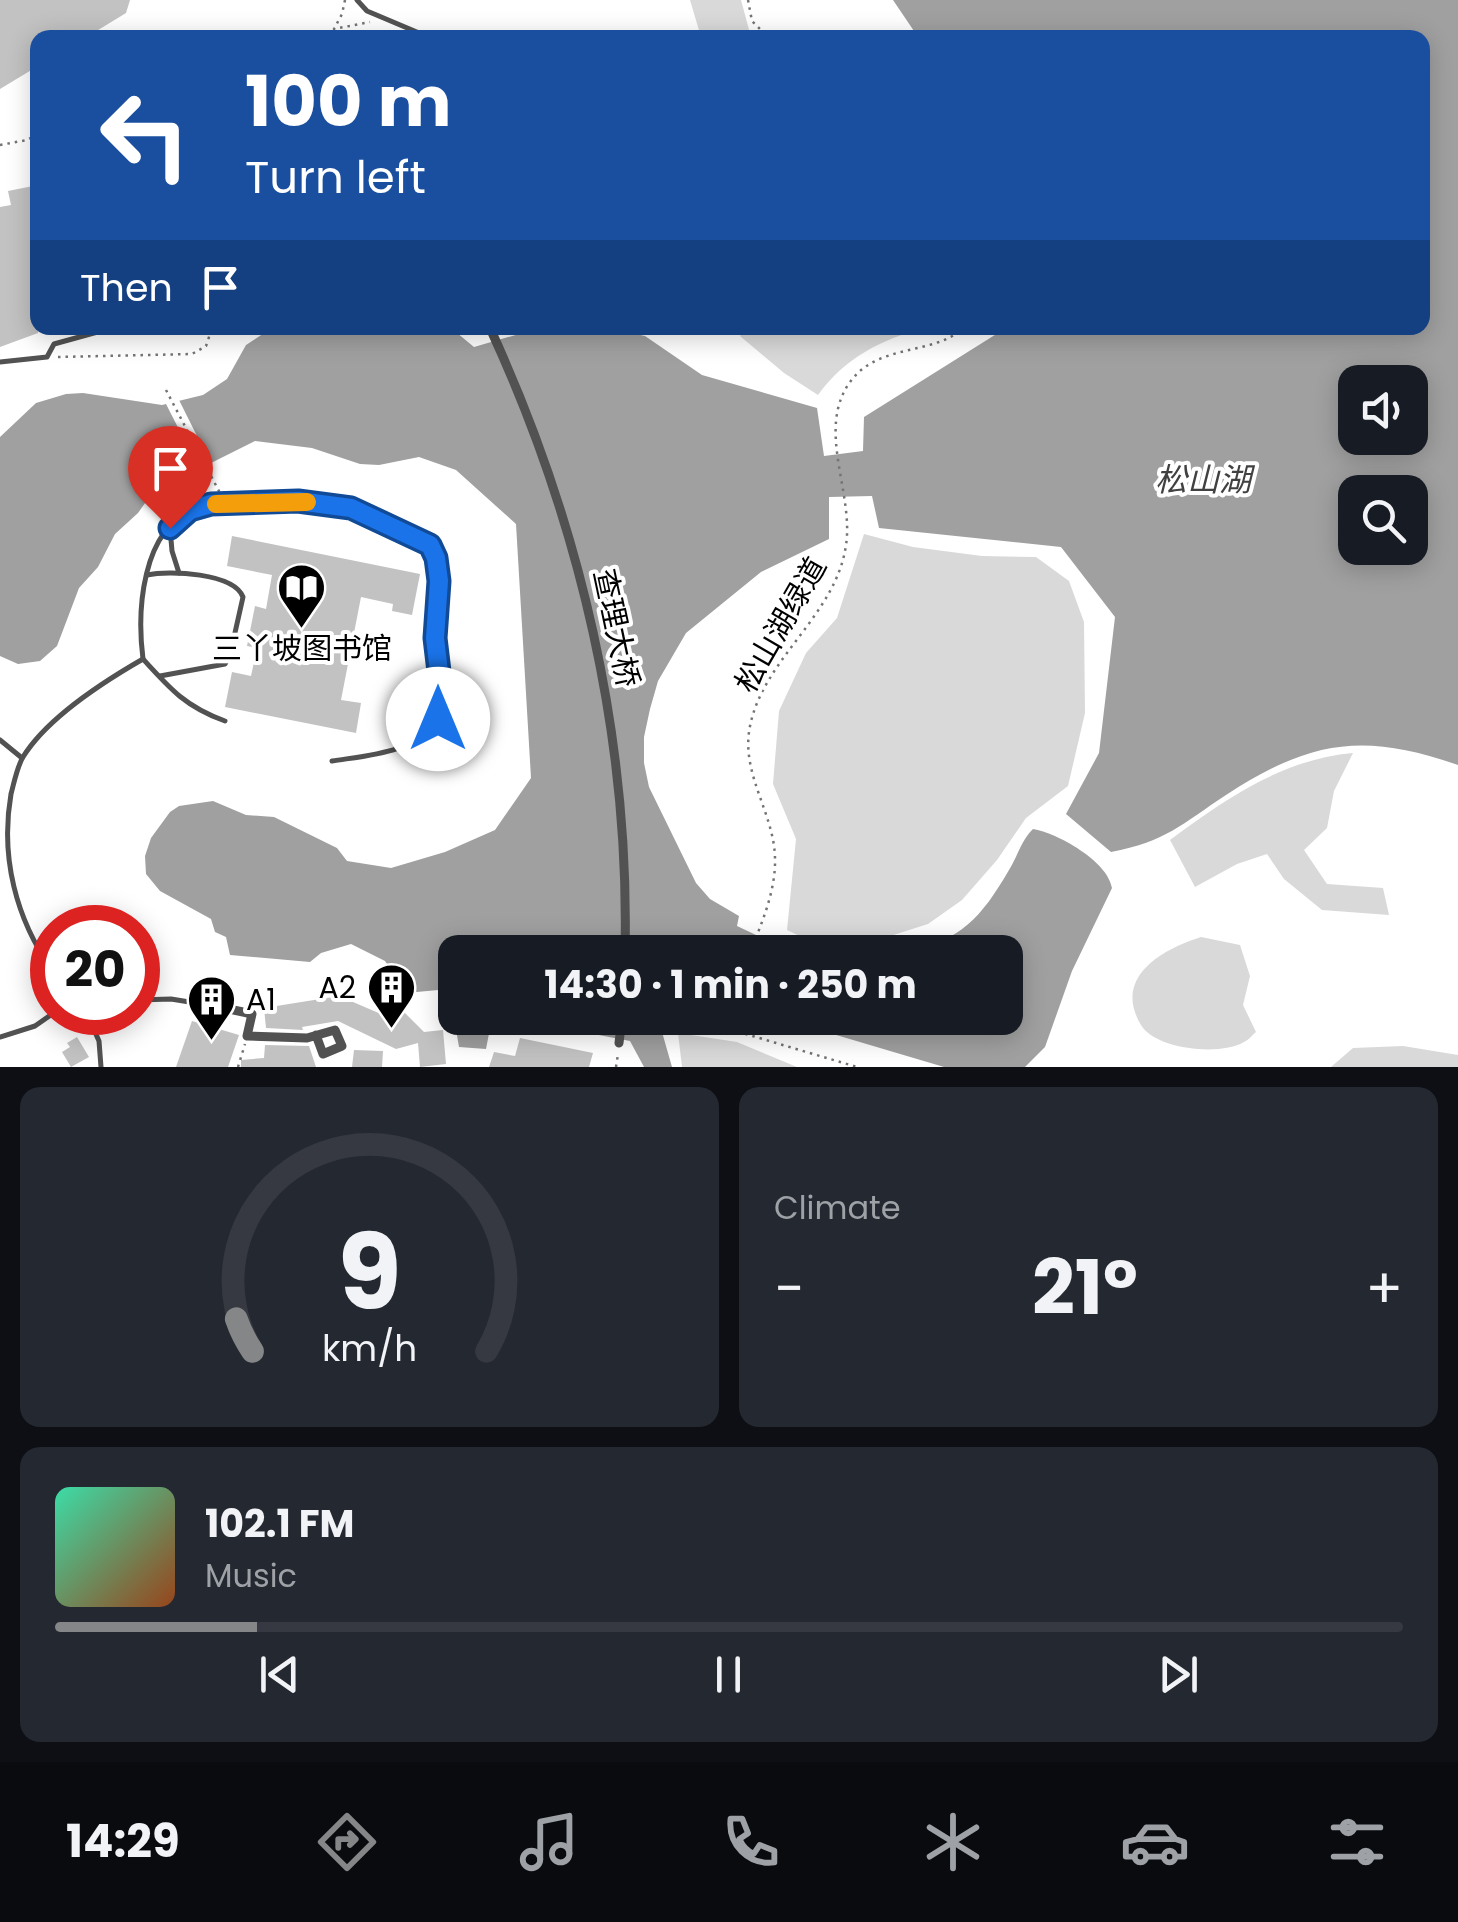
<!DOCTYPE html>
<html lang="en">
<head>
<meta charset="utf-8">
<style>
  body { margin:0; font-family:Poppins,"Noto Sans SC",sans-serif; background:#242831; color:#f1f3f6; height:100vh; display:flex; flex-direction:column; font-size:38px; white-space:nowrap }
  * { box-sizing:border-box; margin:0 }
  p { font-size:32px; color:#9ea1a6 }
  .icon { flex:none; width:55px; height:55px; fill:none; stroke:currentColor; stroke-width:2; stroke-linecap:round; stroke-linejoin:round }
  .map { position:relative; height:1067px; overflow:hidden }
  .drawer { display:flex; flex-direction:column; gap:20px; padding:20px; background:#0d0f14; flex:1 }
  .drawer>* { flex:none }
  .guide { position:absolute; left:30px; top:30px; width:1400px; height:305px; border-radius:20px; box-shadow:0 5px 25px #0003; background:#1a4fa0; color:#fff; overflow:hidden }
  .controls { position:absolute; left:1338px; top:365px; display:grid; gap:20px }
  .controls a { display:grid; place-items:center; width:90px; height:90px; border-radius:20px; background:#171b24; box-shadow:0 5px 25px #0003; font-size:50px }
  .speed { position:absolute; left:30px; top:905px; display:flex; gap:20px; font-size:50px; font-weight:700; text-align:center }
  .speed>* { display:grid; place-content:center; width:130px; height:130px; border-radius:50%; background:#171b24; box-shadow:0 5px 25px #0003; line-height:1 }
  .speed .limit { border:15px solid #d22; background:#fff; color:#111 }
  .pin { position:absolute; display:grid; place-items:center; width:85px; height:85px; color:#fff; margin:-102px -42px; border-radius:50% 50% 50% 0; rotate:-45deg; box-shadow:0 0 10px #0007 }
  .pin .icon { rotate:45deg }
  .me { position:absolute; width:110px; margin:-55px; rotate:0deg; stroke-linejoin:round; filter:drop-shadow(0 0 8px #0008) }
  .turn { display:flex; align-items:center; gap:35px; height:210px; padding:0 50px; font-size:45px }
  .turn .icon { width:130px; height:130px; stroke-width:2.5 }
  .turn b { display:block; font-size:70px; line-height:85px }
  .then { display:flex; align-items:center; height:95px; padding:0 50px; background:#0003; gap:20px; font-size:38px }
  .big { font-size:75px; font-weight:700; line-height:1.1 }
  .drawer .widget { flex:1; display:flex; flex-direction:column; justify-content:center; gap:15px; min-width:0; padding:0 35px; border-radius:20px; background:#242831 }
  .drawer .dial { align-items:center; gap:0 }
  .dial svg { height:260px; overflow:visible; fill:none; stroke:#363941; stroke-width:7; stroke-linecap:round; text-anchor:middle }
  .dial text { fill:#f1f3f6; stroke:none }
  .song { display:flex; align-items:center; gap:30px }
  .cover { width:120px; height:120px; border-radius:15px; background:linear-gradient(135deg,hsl(160 70% 55%),hsl(20 70% 35%)) }
  .played { height:10px; border-radius:5px; background:linear-gradient(90deg,#858687 15%,#363941 15%) }
  .keys { display:flex; justify-content:space-around; direction:ltr }
  .heat { display:flex; justify-content:space-between; align-items:center; font-size:55px; direction:ltr }
  .drawer .tiles { flex:1; display:grid; gap:20px; grid-template-columns:1fr 1fr }
  .widget:last-child { grid-column:span 2 }
  .trip { position:absolute; left:438px; top:935px; width:585px; height:100px; border-radius:20px; background:#171b24; box-shadow:0 5px 25px #0003; font-weight:700; line-height:100px; text-align:center }
  .dock { display:flex; height:160px; justify-content:space-around; align-items:center; background:#090b0e; color:#9ea1a6 }
  .dock .icon { width:70px; height:70px }
  .dock .selected { color:#858687 }
  .dock b { font-size:45px; color:#f1f3f6 }
  .map>svg:first-child { display:block }
  .green { fill:#d9d9d9 }
  .water { fill:#a0a0a0; fill-rule:evenodd }
  .pier { fill:#fff }
  .building { fill:#c2c2c2 }
  .lines { fill:none; stroke-linecap:round; stroke-linejoin:round }
  .path { stroke:#747474; stroke-width:2.5; stroke-dasharray:2.5 5; stroke-linecap:butt }
  .service { stroke:#525252; stroke-width:5 }
  .pedestrian { stroke:#525252; stroke-width:9 }
  .route-casing { stroke:#114b97; stroke-width:25 }
  .route { stroke:#1a73e8; stroke-width:18 }
  .slow { stroke:#f59e0b; stroke-width:18 }
  .labels { text-anchor:middle; stroke-width:8; stroke-linejoin:round; paint-order:stroke }
  .street-label { font-size:30px; fill:#000; stroke:#fff }
  .poi-label { font-size:30px; fill:#000; stroke:#fff }
  .water-label { font-size:32px; font-style:italic; fill:#414141; stroke:#fff }
</style>
</head>
<body>
<div class="map">
<svg width="1458" height="1067" viewBox="0 0 1458 1067">
  <rect width="100%" height="100%" fill="#fff"/>
  <g class="green">
    <path d="M690,0H741L751,37H701Z"/>
    <path d="M748,328H924C880,340 845,358 818,395L784,373L740,336Z"/>
    <path d="M864,534L913,547L982,556L1036,557L1069,581L1084,622L1085,713L1068,786L1026,818L997,860L962,900L928,924L862,945H818L787,930L796,839L773,784L779,711L806,653L837,618Z"/>
    <path d="M1353,753L1334,791L1327,828L1304,850L1327,884L1383,888L1389,915L1322,910L1284,879L1267,854L1237,864L1195,887L1170,840C1225,799 1283,759 1353,753Z"/>
    <path d="M1201,937L1240,945L1250,976L1243,1005L1256,1032C1252,1035 1249,1040 1244,1042C1221,1056 1156,1050 1141,1025C1112,977 1163,949 1201,937Z"/>
    <path d="M678,1033L737,1042L797,1067H682Z"/>
    <path d="M1403,1046L1458,1055V1067H1331L1353,1048Z"/>
  </g>
  <g class="water">
    <path d="M893,0H1458V765C1364,732 1310,740 1226,795C1182,824 1165,842 1111,852L1066,814L1099,753L1115,617L1061,547L879,528L872,496L829,497V539L761,572L686,633L658,681L650,709L644,737V763L649,787L696,883L710,899L739,916L737,926L771,942L774,938L814,952H455V1018H492L486,1049L459,1047L449,989L406,993L385,961L351,944L321,953L310,962L230,955L226,937L215,932L211,919L160,891L146,874L145,856L151,838L170,812L179,806L213,801L246,815L274,817L337,848L347,861L391,868L445,852L495,830L531,778L516,524L456,470L419,457L379,465L360,464L312,448L255,441L211,463L172,477L150,496L138,513L115,534L98,567L79,588L57,646L40,661L18,664L0,656V437L36,403L66,394L83,393L162,405L203,395L227,379L246,345L272,328H451L474,347L526,332L608,328L645,336L702,375L817,408L824,456L863,451L864,417L1006,328H1422V38L918,37ZM1355,382H1410V438H1355ZM1355,492H1410V548H1355Z"/>
    <path d="M1033,829C1057,833 1108,861 1112,888L1072,971L1045,1047L1025,1067H944L779,1018H1005V952H907C961,940 981,918 1009,870C1018,856 1020,842 1033,829Z"/>
    <path d="M581,1018H658L672,1067H644L630,1041L583,1032Z"/>
  </g>
  <path class="pier" d="M178,398L213,468L201,473L164,400Z"/>
  <g class="building">
    <path d="M0,0H130L126,13L85,38H38V66L0,89Z"/>
    <path d="M38,185V333L0,347V207L11,205L8,191Z"/>
    <path d="M232,536L420,574L412,615L392,611L393,604L361,597L341,700L361,703L356,733L225,707L232,672L251,676L257,648L247,646L255,606L266,609L272,575L227,566Z"/>
    <path d="M339,996L381,1014L405,1013L424,1032L443,1030L446,1064L420,1067L418,1043L396,1049L338,1021L302,1027L303,1030L266,1028L264,1008Z"/>
    <path d="M192,1021L239,1035L228,1067H176Z"/>
    <path d="M77,1037L89,1057L71,1067L62,1052L70,1047L67,1043Z"/>
    <path d="M520,1038L593,1053L589,1067H489L494,1052L515,1056Z"/>
    <path d="M265,1045L309,1046L316,1067H241V1060L264,1058Z"/>
    <path d="M354,1050L383,1051L382,1067H352Z"/>
  </g>
  <g class="lines">
    <g class="path">
      <path d="M345,0L342,14L334,29L370,22"/>
      <path d="M748,0L752,21L769,38"/>
      <path d="M321,38L333,30"/>
      <path d="M0,145L27,140L38,134"/>
      <path d="M58,357L192,354L206,346L212,328"/>
      <path d="M166,390L221,495"/>
      <path d="M750,952C762,923 776,890 775,858C774,814 743,777 749,732C759,661 836,617 846,545C854,493 816,429 850,382C878,343 932,356 964,328"/>
      <path d="M702,1021L857,1067"/>
      <path d="M238,1067L245,1044"/>
      <path d="M616,1067L618,1054"/>
    </g>
    <g class="service">
      <path d="M357,0L367,11L431,38"/>
      <path d="M0,362L47,357L54,344L112,328"/>
      <path d="M170,528L172,551L179,573"/>
      <path d="M147,575C169,570 234,573 243,597L230,655L225,664L160,676"/>
      <path d="M143,659C137,612 141,529 195,509C214,502 236,504 256,503C326,500 358,507 420,538L429,545L436,558L438,719C415,753 370,755 332,761"/>
      <path d="M0,740L22,758"/>
      <path d="M52,970C16,919 0,857 11,794C14,783 17,767 23,757C47,718 103,682 143,659C170,689 186,707 225,721"/>
      <path d="M138,1000L171,999L214,1006"/>
      <path d="M86,1012L99,1041L101,1067"/>
      <path d="M0,1037L35,1026L55,1012"/>
    </g>
    <g class="pedestrian">
      <path d="M490,328C580,523 630,737 625,952"/>
      <path d="M215,1006L252,1014L247,1036L307,1038L335,1030L342,1046L323,1054L316,1035"/>
      <path d="M619,1043L622,1018"/>
    </g>
  </g>
  <g class="lines">
    <defs>
      <path id="route" d="M170,528L190,510L211,504L298,501L351,508L430,545L436,558L439,581L435,638L440,680L438,719"/>
    </defs>
    <use href="#route" class="route-casing"/>
    <use href="#route" class="route"/>
    <path class="slow" d="M216,504L307,502"/>
  </g>
  <defs>
    <symbol id="library-pin" viewBox="-11 -11 22 30"><path d="M0 17L-7.5 6A9.5 9.5 0 1 1 7.5 6Z" fill="#000" stroke="#fff"/><path d="M-6-4Q-3-5.5-.7-3.5V5Q-3 3-6 4ZM6-4Q3-5.5 .7-3.5V5Q3 3 6 4Z" fill="#fff"/></symbol>
    <symbol id="building-pin" viewBox="-11 -11 22 30"><path d="M0 17L-7.5 6A9.5 9.5 0 1 1 7.5 6Z" fill="#000" stroke="#fff"/><path d="M-4-6H4V6H1V3H-1V6H-4ZM-2.5-4.3h1.7v1.8h-1.7ZM.8-4.3h1.7v1.8H.8ZM-2.5-1h1.7V.8h-1.7ZM.8-1h1.7V.8H.8Z" fill="#fff"/></symbol>
  </defs>
  <g fill-rule="evenodd">
    <use href="#library-pin" x="274" y="560" width="55" height="75"/>
    <use href="#building-pin" x="364" y="960" width="55" height="75"/>
    <use href="#building-pin" x="184" y="972" width="55" height="75"/>
  </g>
  <g class="labels">
    <g class="street-label">
      <text transform="translate(781 625) rotate(-60)" y="10">松山湖绿道</text>
      <text transform="translate(616 628) rotate(78)" y="10">查理大桥</text>
    </g>
    <g class="poi-label">
      <text x="302" y="659">三丫坡图书馆</text>
      <text x="356" y="998" text-anchor="end">A2</text>
      <text x="246" y="1010" text-anchor="start">A1</text>
    </g>
    <g class="water-label">
      <text x="1203" y="491">松山湖</text>
    </g>
  </g>
</svg>
<div class="controls">
<a><svg class="icon" aria-label="sound" viewBox="0 0 24 24"><path d="M4 9h4l5-4v14l-5-4H4zM17 9q2 3 0 6"/></svg></a>
<a><svg class="icon" aria-label="search" viewBox="0 0 24 24"><circle cx="10" cy="10" r="6"/><path d="M15 15l6 6"/></svg></a>
</div>
<div class="speed"><div class="limit">20</div></div>
<div class="pin" style="left:170px;top:528px;background:#d93025"><svg class="icon" aria-label="arrive" viewBox="0 0 24 24"><path d="M6 21V4h12l-3 4 3 4H6"/></svg></div>
<svg class="me" style="left:438px;top:719px" viewBox="-20 -20 40 40"><circle r="19" fill="#fff"/><path d="M0-13L10 11 0 6-10 11z" fill="#1a73e8"/></svg>
<div class="trip">14:30 · 1 min · 250 m</div>
<div class="guide">
<div class="turn"><svg class="icon" aria-label="left" viewBox="0 0 24 24"><path d="M17 20v-9H6M10 6l-5 5 5 5"/></svg><div><b>100 m</b>Turn left</div></div>
<div class="then">Then<svg class="icon" aria-label="arrive" viewBox="0 0 24 24"><path d="M6 21V4h12l-3 4 3 4H6"/></svg></div>
</div>
</div>
<section class="drawer">
<div class="tiles">
<div class="widget dial"><svg viewBox="0 0 100 80">
<path d="M14 69A42 42 0 1 1 86 69"/>
<path d="M14 69A42 42 0 0 1 9 59" stroke="#858687"/>
<text x="50" y="56" font-size="32" font-weight="700">9</text>
<text x="50" y="72" font-size="11">km/h</text>
</svg></div>
<div class="widget"><p>Climate</p>
<div class="heat"><a>−</a><b class="big">21°</b><a>+</a></div>
</div>
<div class="widget">
<div class="song"><i class="cover"></i><div><b>102.1 FM</b><p>Music</p></div></div>
<div class="played"></div>
<div class="keys"><svg class="icon" aria-label="previous" viewBox="0 0 24 24"><path d="M18 5L8 12l10 7zM5 5v14"/></svg><svg class="icon" aria-label="pause" viewBox="0 0 24 24"><path d="M8 5v14M16 5v14"/></svg><svg class="icon" aria-label="next" viewBox="0 0 24 24"><path d="M6 5l10 7-10 7zM19 5v14"/></svg></div>
</div>
</div>
</section>
<nav class="dock">
<b>14:29</b>
<svg class="icon selected" aria-label="directions" viewBox="0 0 24 24"><path d="M12 3l9 9-9 9-9-9zM9 14v-3h6M13 9l2 2-2 2"/></svg>
<svg class="icon" aria-label="music" viewBox="0 0 24 24"><path d="M9 18V5l10-2v13"/><circle cx="6" cy="18" r="3"/><circle cx="16" cy="16" r="3"/></svg>
<svg class="icon" aria-label="phone" viewBox="0 0 24 24"><path d="M5 4h4l2 5-3 2q2 4 5 5l2-3 5 2v4C11 20 4 13 5 4z"/></svg>
<svg class="icon" aria-label="climate" viewBox="0 0 24 24"><path d="M12 3v18M4 7l16 10M4 17L20 7"/></svg>
<svg class="icon" aria-label="car" viewBox="0 0 24 24"><path d="M5 17H2v-5l4-1 3-4h7l3 4 3 1v5h-3M9 17h6M6 11h13"/><circle cx="7" cy="17" r="2"/><circle cx="17" cy="17" r="2"/></svg>
<svg class="icon" aria-label="filters" viewBox="0 0 24 24"><path d="M4 7h16M4 17h16"/><circle cx="9" cy="7" r="2"/><circle cx="15" cy="17" r="2"/></svg>
</nav>
</body>
</html>
